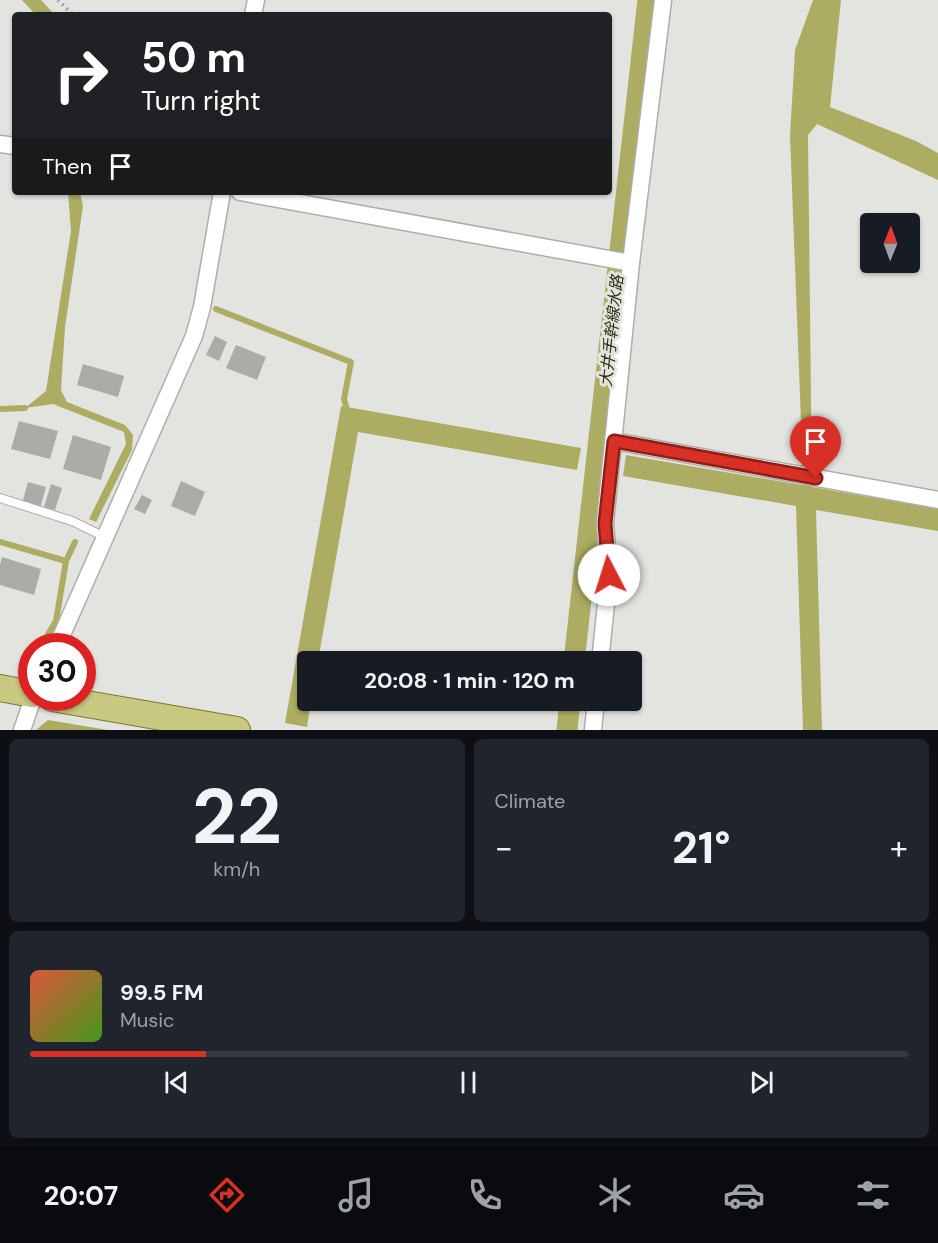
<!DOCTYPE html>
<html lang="en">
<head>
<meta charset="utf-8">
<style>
  body { margin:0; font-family:"DM Sans","Noto Sans JP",sans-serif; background:#20242c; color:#f1f3f6; height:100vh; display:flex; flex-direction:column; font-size:22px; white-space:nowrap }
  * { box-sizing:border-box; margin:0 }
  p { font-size:20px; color:#9ea1a6 }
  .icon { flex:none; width:33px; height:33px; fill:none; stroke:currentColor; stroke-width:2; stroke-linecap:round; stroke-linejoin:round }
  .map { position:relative; height:730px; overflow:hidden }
  .drawer { display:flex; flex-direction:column; gap:9px; padding:9px; background:#0d0f14; flex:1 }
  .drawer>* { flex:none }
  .banner { position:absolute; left:12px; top:12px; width:600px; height:183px; border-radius:6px; box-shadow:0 2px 4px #0004; background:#202124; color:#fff; overflow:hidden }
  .needle { width:39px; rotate:1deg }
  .fabs { position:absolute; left:860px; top:213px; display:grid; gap:12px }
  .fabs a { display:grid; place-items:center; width:60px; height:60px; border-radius:6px; background:#171b24; box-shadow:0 2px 4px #0004; font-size:30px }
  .speed { position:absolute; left:18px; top:633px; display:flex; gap:12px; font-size:30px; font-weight:700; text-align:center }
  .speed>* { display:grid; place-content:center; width:78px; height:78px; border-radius:50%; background:#171b24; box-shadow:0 2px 4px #0004; line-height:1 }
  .speed .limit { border:9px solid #d22; background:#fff; color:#111 }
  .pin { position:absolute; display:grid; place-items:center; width:51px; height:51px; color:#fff; margin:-62px -26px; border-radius:50% 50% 50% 0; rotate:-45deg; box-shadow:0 0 6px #0007 }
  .pin .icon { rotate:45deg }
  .me { position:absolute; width:66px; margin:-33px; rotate:355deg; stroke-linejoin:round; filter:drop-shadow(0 0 4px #0008) }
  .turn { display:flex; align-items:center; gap:21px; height:126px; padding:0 30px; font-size:27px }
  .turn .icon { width:78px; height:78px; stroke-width:2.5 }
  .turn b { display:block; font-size:42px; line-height:51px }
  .then { display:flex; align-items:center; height:57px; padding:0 30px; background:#0003; gap:12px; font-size:22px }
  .big { font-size:45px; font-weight:700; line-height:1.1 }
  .drawer .widget { flex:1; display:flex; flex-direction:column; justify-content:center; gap:9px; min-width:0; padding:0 21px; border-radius:9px; background:#20242c }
  .drawer .dial { align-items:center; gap:0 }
  .dial b { font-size:78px; line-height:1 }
  .song { display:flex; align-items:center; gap:18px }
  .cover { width:72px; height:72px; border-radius:9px; background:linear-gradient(135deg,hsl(10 70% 55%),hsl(100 70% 35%)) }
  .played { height:6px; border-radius:3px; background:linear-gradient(90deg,#d93025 20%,#363941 20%) }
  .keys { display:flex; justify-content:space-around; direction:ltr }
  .heat { display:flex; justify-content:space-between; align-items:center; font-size:33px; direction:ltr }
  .drawer .tiles { flex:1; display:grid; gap:9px; grid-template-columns:1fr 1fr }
  .widget:last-child { grid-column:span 2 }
  .trip { position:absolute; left:297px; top:651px; width:345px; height:60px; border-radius:6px; background:#171b24; box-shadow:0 2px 4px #0004; font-weight:700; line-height:60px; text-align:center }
  .dock { display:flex; height:96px; justify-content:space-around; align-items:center; background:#090b0e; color:#9ea1a6 }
  .dock .icon { width:42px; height:42px }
  .dock .on { color:#d93025 }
  .dock b { font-size:27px; color:#f1f3f6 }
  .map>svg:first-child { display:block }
  .water { fill:#acad62 }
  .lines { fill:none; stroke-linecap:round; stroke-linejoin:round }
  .stream { stroke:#acad62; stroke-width:6 }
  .canal { stroke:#acad62; stroke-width:21 }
  .building { fill:#ababa8 }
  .service-casing { stroke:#aeafab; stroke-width:10 }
  .minor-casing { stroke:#aeafab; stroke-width:19 }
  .primary-casing { stroke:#7a7a2d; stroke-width:28 }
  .path { stroke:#959593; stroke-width:4; stroke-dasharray:1.5 4.5; stroke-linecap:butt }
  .service { stroke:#fff; stroke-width:8 }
  .minor { stroke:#fff; stroke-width:16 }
  .primary { stroke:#c8c881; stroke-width:26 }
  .route-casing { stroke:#8d1f18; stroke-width:15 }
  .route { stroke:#d93025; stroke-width:10 }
  .labels { text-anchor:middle; stroke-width:6; stroke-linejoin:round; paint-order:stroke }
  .water-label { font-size:16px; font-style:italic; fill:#2f2f0e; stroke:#e3e3e0 }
</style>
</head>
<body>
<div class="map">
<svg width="938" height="730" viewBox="0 0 938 730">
  <rect width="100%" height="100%" fill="#e3e3e0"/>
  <g class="water">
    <path d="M22,0H41L55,15H36Z"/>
    <path d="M813,0H841L830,107L916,141L938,153V180L817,124L808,135L812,487L938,509V531L816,510L822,730H803L796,506L623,476L626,455L801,485L802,448L790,136L795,50Z"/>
    <path d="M68,192H80L83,206L65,327L61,390L67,402L125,425L133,435L132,450L96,522L89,519L126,444L124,432L53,404L25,408L46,391L71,231Z"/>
    <path d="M341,406L581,448L577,470L358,432L318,661L308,662V700L311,701L307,727L285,723Z"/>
    <path d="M48,720L108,730H36Z"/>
  </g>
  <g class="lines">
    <g class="stream">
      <path d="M216,309L351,362L344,399L348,413"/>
      <path d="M0,409L25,408"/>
      <path d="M0,542L66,561"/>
      <path d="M41,646L56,621L66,561L75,542"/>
      <path d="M25,673L32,663"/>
    </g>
    <g class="canal">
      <path d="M574,662L648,0"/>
      <path d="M567,730L570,700"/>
    </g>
  </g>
  <g class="building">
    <path d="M215,336L227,342L219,361L206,355Z"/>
    <path d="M236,345L266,357L257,380L226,368Z"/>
    <path d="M83,364L124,376L118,397L77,385Z"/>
    <path d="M19,421L58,431L50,459L11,449Z"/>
    <path d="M73,435L111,447L101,480L63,469Z"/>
    <path d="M181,481L205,492L195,516L171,506Z"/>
    <path d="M28,482L46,487L39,513L21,507Z"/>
    <path d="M51,484L62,488L55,510L44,507Z"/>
    <path d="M142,495L152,500L145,514L134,509Z"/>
    <path d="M2,557L41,569L34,595L0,585V565Z"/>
  </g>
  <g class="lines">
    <defs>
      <path id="service" d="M0,498L72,521L105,537"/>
      <g id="minor">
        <path d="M253,15L256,0"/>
        <path d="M0,144L15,146"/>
        <path d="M240,192L631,263"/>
        <path d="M614,441L938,500"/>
        <path d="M57,646L194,336L202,307L222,192"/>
        <path d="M600,662L609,575L605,523L631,263L663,0"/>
        <path d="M22,730L33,698"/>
        <path d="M593,730L596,700"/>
      </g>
      <g id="primary">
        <path d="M0,688L32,694"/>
        <path d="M52,698L237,730"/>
      </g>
    </defs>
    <use href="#service" class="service-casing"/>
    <use href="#minor" class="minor-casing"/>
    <use href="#primary" class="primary-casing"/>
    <path class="path" d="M58,0L73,15"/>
    <use href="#service" class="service"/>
    <use href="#minor" class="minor"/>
    <use href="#primary" class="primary"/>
  </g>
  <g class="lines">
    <defs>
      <path id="route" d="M609,575L605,523L614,441L816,478"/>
    </defs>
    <use href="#route" class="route-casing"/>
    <use href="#route" class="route"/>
  </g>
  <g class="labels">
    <g class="water-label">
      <text transform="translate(611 331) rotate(-84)" y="6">大井手幹線水路</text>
    </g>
  </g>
</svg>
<div class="fabs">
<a><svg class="needle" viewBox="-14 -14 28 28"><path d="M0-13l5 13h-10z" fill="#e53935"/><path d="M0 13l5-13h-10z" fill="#9ea1a6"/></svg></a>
</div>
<div class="speed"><div class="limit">30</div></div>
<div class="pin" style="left:816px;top:478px;background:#d93025"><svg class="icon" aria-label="arrive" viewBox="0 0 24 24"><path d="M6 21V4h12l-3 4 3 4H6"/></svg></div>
<svg class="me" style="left:609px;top:575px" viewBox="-20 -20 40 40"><circle r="19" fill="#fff"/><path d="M0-13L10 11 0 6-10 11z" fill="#d93025"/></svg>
<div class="trip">20:08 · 1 min · 120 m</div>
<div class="banner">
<div class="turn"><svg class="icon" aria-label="right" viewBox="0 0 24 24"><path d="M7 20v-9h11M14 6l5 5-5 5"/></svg><div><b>50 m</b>Turn right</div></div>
<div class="then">Then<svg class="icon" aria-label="arrive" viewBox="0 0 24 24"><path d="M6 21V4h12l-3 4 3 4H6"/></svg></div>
</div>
</div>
<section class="drawer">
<div class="tiles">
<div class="widget dial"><b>22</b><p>km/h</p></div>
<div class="widget"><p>Climate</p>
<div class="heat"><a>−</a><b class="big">21°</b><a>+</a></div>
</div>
<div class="widget">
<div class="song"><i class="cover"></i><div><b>99.5 FM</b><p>Music</p></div></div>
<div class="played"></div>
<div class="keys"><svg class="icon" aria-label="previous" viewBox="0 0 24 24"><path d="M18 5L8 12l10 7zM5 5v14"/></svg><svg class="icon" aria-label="pause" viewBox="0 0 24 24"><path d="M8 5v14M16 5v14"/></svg><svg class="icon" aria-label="next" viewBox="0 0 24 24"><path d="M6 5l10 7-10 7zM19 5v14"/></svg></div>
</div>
</div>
</section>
<nav class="dock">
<b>20:07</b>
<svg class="icon on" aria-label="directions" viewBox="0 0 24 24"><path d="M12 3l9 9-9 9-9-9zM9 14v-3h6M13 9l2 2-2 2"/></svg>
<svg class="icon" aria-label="music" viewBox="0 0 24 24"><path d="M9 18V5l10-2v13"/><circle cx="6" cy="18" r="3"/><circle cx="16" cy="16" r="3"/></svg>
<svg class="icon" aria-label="phone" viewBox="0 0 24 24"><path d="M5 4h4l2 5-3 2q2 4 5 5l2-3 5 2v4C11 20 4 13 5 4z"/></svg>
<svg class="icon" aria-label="climate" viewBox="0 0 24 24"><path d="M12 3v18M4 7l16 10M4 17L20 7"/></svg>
<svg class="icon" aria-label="car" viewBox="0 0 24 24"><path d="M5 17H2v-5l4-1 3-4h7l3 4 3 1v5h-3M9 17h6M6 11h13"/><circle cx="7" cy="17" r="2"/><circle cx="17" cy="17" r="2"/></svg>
<svg class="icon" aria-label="filters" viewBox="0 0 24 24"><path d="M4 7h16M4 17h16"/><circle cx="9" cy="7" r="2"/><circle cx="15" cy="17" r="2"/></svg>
</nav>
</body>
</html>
